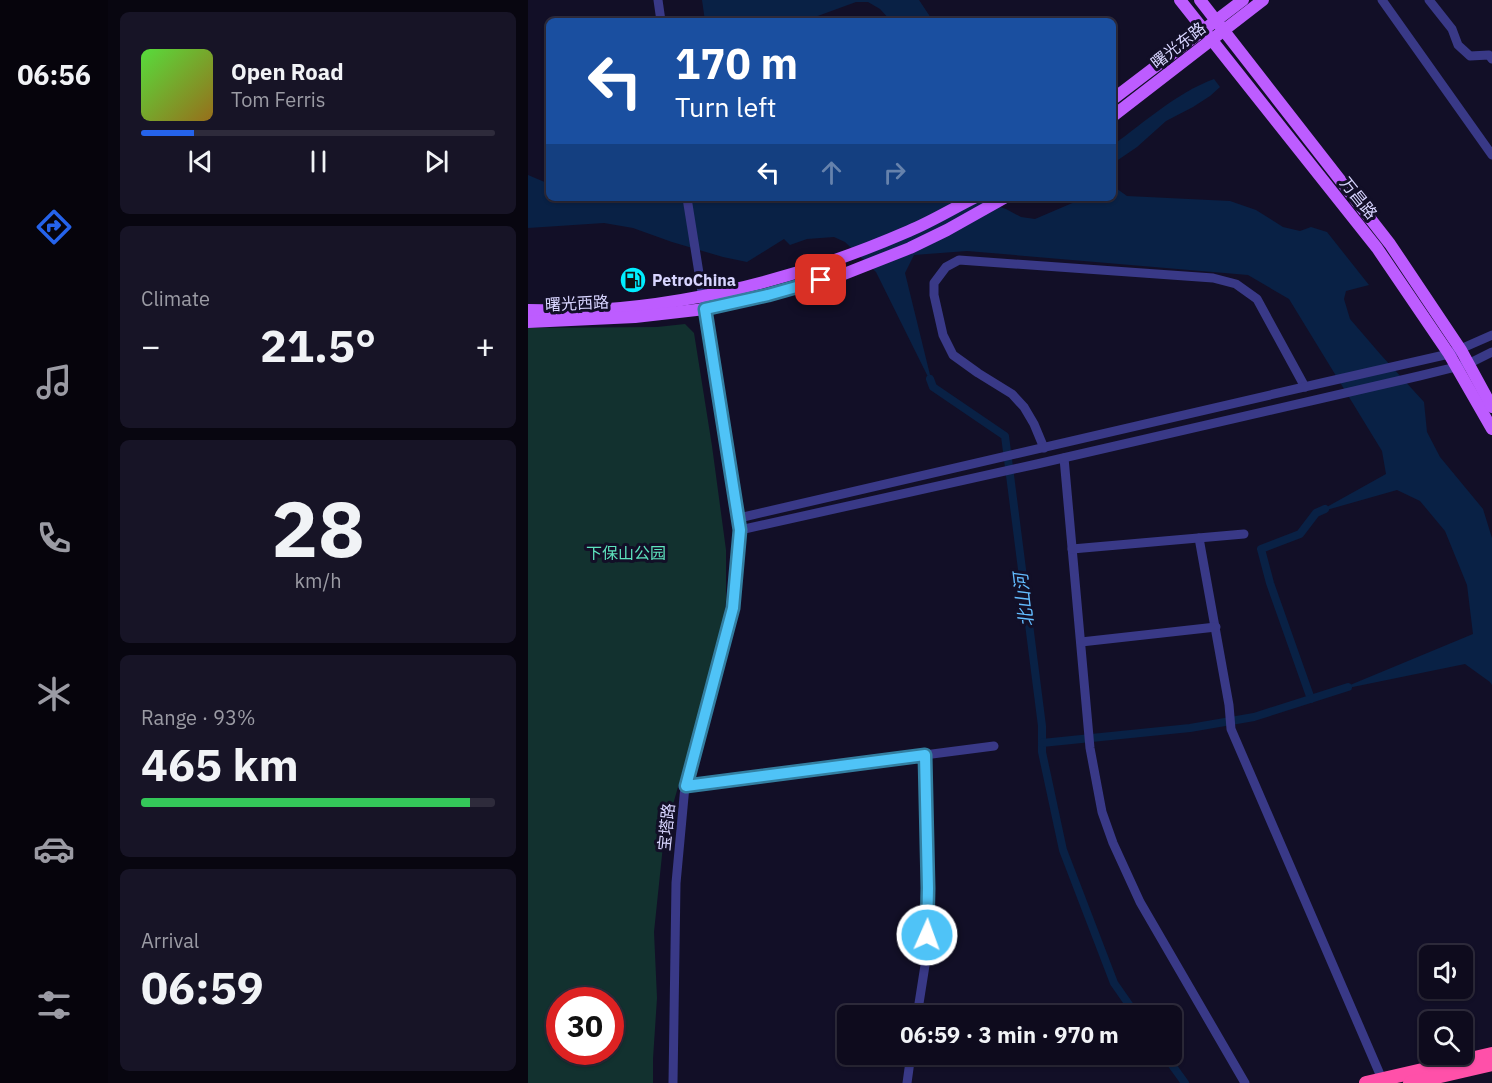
<!DOCTYPE html>
<html lang="en">
<head>
<meta charset="utf-8">
<style>
  body { margin:0; font-family:"IBM Plex Sans","Noto Sans SC",sans-serif; background:#171426; color:#f1f3f6; height:100vh; display:flex; flex-direction:column; font-size:22px; white-space:nowrap }
  * { box-sizing:border-box; margin:0 }
  p { font-size:20px; color:#9b9ba4 }
  .icon { flex:none; width:33px; height:33px; fill:none; stroke:currentColor; stroke-width:2; stroke-linecap:round; stroke-linejoin:round }
  .map { position:relative; flex:1; overflow:hidden }
  .panel { display:flex; flex-direction:column; gap:12px; padding:12px; background:#080610; width:420px }
  .panel>* { flex:none }
  .banner { position:absolute; left:18px; top:18px; width:570px; height:183px; border-radius:9px; box-shadow:0 2px 4px #0004,0 0 0 2px #2e2b3b; background:#1a4fa0; color:#fff; overflow:hidden }
  .tools { position:absolute; left:891px; top:945px; display:grid; gap:12px }
  .tools a { display:grid; place-items:center; width:54px; height:54px; border-radius:9px; background:#0e0b1d; box-shadow:0 2px 4px #0004,0 0 0 2px #2e2b3b; font-size:30px }
  .speed { position:absolute; left:18px; top:987px; display:flex; gap:12px; font-size:30px; font-weight:700; text-align:center }
  .speed>* { display:grid; place-content:center; width:78px; height:78px; border-radius:50%; background:#0e0b1d; box-shadow:0 2px 4px #0004,0 0 0 2px #2e2b3b; line-height:1 }
  .speed .limit { border:9px solid #d22; background:#fff; color:#111 }
  .pin { position:absolute; display:grid; place-items:center; width:51px; height:51px; color:#fff; margin:-26px; border-radius:12px; box-shadow:0 3px 9px #0006 }
  .me { position:absolute; width:66px; margin:-33px; rotate:2deg; stroke-linejoin:round; filter:drop-shadow(0 0 4px #0008) }
  .turn { display:flex; align-items:center; gap:21px; height:126px; padding:0 30px; font-size:27px }
  .turn .icon { width:78px; height:78px; stroke-width:2.5 }
  .turn b { display:block; font-size:42px; line-height:51px }
  .lanes { display:flex; align-items:center; height:57px; padding:0 30px; background:#0003; justify-content:center; gap:30px; direction:ltr }
  .lanes .off { opacity:.35 }
  .big { font-size:45px; font-weight:800; line-height:1.1 }
  .panel .card { flex:1; display:flex; flex-direction:column; justify-content:center; gap:9px; min-width:0; padding:0 21px; border-radius:9px; background:#171426 }
  .panel .dial { align-items:center; gap:0 }
  .dial b { font-size:78px; line-height:1 }
  .song { display:flex; align-items:center; gap:18px }
  .cover { width:72px; height:72px; border-radius:9px; background:linear-gradient(135deg,hsl(110 70% 55%),hsl(40 70% 35%)) }
  .played { height:6px; border-radius:3px; background:linear-gradient(90deg,#2563eb 15%,#2e2b3b 15%) }
  .keys { display:flex; justify-content:space-around; direction:ltr }
  .heat { display:flex; justify-content:space-between; align-items:center; font-size:33px; direction:ltr }
  .charge { height:9px; border-radius:4px; background:linear-gradient(90deg,#34c759 93%,#2e2b3b 0) }
  .trip { position:absolute; left:309px; top:1005px; width:345px; height:60px; border-radius:9px; background:#0e0b1d; box-shadow:0 2px 4px #0004,0 0 0 2px #2e2b3b; font-weight:800; line-height:60px; text-align:center }
  main { display:flex; flex:1; min-height:0 }
  .tabs { display:flex; flex-direction:column; width:108px; justify-content:space-around; align-items:center; background:#06040c; color:#9b9ba4 }
  .tabs .icon { width:42px; height:42px }
  .tabs .current { color:#2563eb }
  .tabs b { font-size:27px; color:#f1f3f6 }
  .map>svg:first-child { display:block }
  .green { fill:#12312f; fill-rule:evenodd }
  .water { fill:#092145 }
  .lines { fill:none; stroke-linecap:round; stroke-linejoin:round }
  .canal { stroke:#092145; stroke-width:8 }
  .minor { stroke:#393987; stroke-width:9 }
  .major { stroke:#bd5cff; stroke-width:12 }
  .highway { stroke:#ff50a9; stroke-width:14 }
  .route-casing { stroke:#337fa1; stroke-width:15 }
  .route { stroke:#4fc3f7; stroke-width:10 }
  .labels { text-anchor:middle; stroke-width:6; stroke-linejoin:round; paint-order:stroke }
  .street-label { font-size:16px; fill:#d8d5ff; stroke:#120f27 }
  .poi-label { font-size:16px; font-weight:bold; fill:#d8d5ff; stroke:#120f27; text-anchor:start }
  .park-label { font-size:16px; fill:#5de2bd; stroke:#120f27 }
  .water-label { font-size:18px; font-style:italic; fill:#63bcff; stroke:#120f27 }
</style>
</head>
<body>
<main>
<nav class="tabs">
<b>06:56</b>
<svg class="icon current" aria-label="directions" viewBox="0 0 24 24"><path d="M12 3l9 9-9 9-9-9zM9 14v-3h6M13 9l2 2-2 2"/></svg>
<svg class="icon" aria-label="music" viewBox="0 0 24 24"><path d="M9 18V5l10-2v13"/><circle cx="6" cy="18" r="3"/><circle cx="16" cy="16" r="3"/></svg>
<svg class="icon" aria-label="phone" viewBox="0 0 24 24"><path d="M5 4h4l2 5-3 2q2 4 5 5l2-3 5 2v4C11 20 4 13 5 4z"/></svg>
<svg class="icon" aria-label="climate" viewBox="0 0 24 24"><path d="M12 3v18M4 7l16 10M4 17L20 7"/></svg>
<svg class="icon" aria-label="car" viewBox="0 0 24 24"><path d="M5 17H2v-5l4-1 3-4h7l3 4 3 1v5h-3M9 17h6M6 11h13"/><circle cx="7" cy="17" r="2"/><circle cx="17" cy="17" r="2"/></svg>
<svg class="icon" aria-label="filters" viewBox="0 0 24 24"><path d="M4 7h16M4 17h16"/><circle cx="9" cy="7" r="2"/><circle cx="15" cy="17" r="2"/></svg>
</nav>
<section class="panel">
<div class="card">
<div class="song"><i class="cover"></i><div><b>Open Road</b><p>Tom Ferris</p></div></div>
<div class="played"></div>
<div class="keys"><svg class="icon" aria-label="previous" viewBox="0 0 24 24"><path d="M18 5L8 12l10 7zM5 5v14"/></svg><svg class="icon" aria-label="pause" viewBox="0 0 24 24"><path d="M8 5v14M16 5v14"/></svg><svg class="icon" aria-label="next" viewBox="0 0 24 24"><path d="M6 5l10 7-10 7zM19 5v14"/></svg></div>
</div>
<div class="card"><p>Climate</p>
<div class="heat"><a>−</a><b class="big">21.5°</b><a>+</a></div>
</div>
<div class="card dial"><b>28</b><p>km/h</p></div>
<div class="card"><p>Range · 93%</p><b class="big">465 km</b><div class="charge"></div></div>
<div class="card"><p>Arrival</p><b class="big">06:59</b></div>
</section>
<div class="map">
<svg width="964" height="1083" viewBox="0 0 964 1083">
  <rect width="100%" height="100%" fill="#120f27"/>
  <path class="green" d="M157,324L166,333L184,446L198,550V600L194,633L136,836L126,932L129,998L125,1059V1083H0V328L129,327ZM32,1000H82V1052H32Z"/>
  <g class="water">
    <path d="M174,0H391L405,21H363L352,9L340,2H328L276,21H177Z"/>
    <path d="M686,79L692,87L682,96L665,107L638,121L609,147L587,162L585,165V145C617,122 648,93 686,79Z"/>
    <path d="M0,175L19,183L21,182V198H445L478,209L493,217L507,219L556,198H585V186L599,196L702,201L728,210L755,227L772,231L783,227L799,232L841,285L818,291L816,299L822,319L853,355L896,402L899,432L912,457L955,509L964,538V685L962,682L937,664L810,690L945,634L939,585L917,531L892,501L869,490L788,513L858,474L854,451L761,299L720,275L439,251L386,255L377,273L405,387L348,272L317,242L306,237L279,239L262,245L256,239L219,262L195,257L144,242L105,228L76,223L0,228Z"/>
  </g>
  <g class="lines">
    <g class="canal">
      <path d="M402,379L405,387L477,436L514,726V752L535,850L586,983L609,1016"/>
      <path d="M783,699L742,583L733,549L772,534L788,513L797,509"/>
      <path d="M514,743L662,728L726,717L820,687"/>
      <path d="M636,1054L657,1083"/>
    </g>
    <g class="minor">
      <path d="M130,0L133,21"/>
      <path d="M854,0L964,155"/>
      <path d="M901,0L924,29L930,45L942,56L961,55L964,59"/>
      <path d="M516,448L506,424L496,407L484,394L450,373L425,355L415,335L406,295V283L418,267L431,260L685,278L708,284L729,299L777,387"/>
      <path d="M536,458L562,748L574,812L585,843L612,902L717,1083"/>
      <path d="M211,518L798,382L921,354L964,335"/>
      <path d="M212,530L509,464L891,376L940,364L964,352"/>
      <path d="M671,538L701,705L703,729L854,1079"/>
      <path d="M544,549L716,534"/>
      <path d="M553,642L688,627"/>
      <path d="M157,786L466,746"/>
      <path d="M389,1016L398,959L401,888L397,755"/>
      <path d="M145,1083L148,883L157,786L205,608L212,530L159,198"/>
      <path d="M379,1083L383,1054"/>
    </g>
    <g class="major">
      <path d="M652,0L849,248L921,354L964,429"/>
      <path d="M672,0L862,244L933,350L964,407"/>
      <path d="M585,99L715,0"/>
      <path d="M585,116L735,0"/>
      <path d="M0,310C23,310 46,312 68,310C176,303 282,274 381,231C403,222 424,209 446,198"/>
      <path d="M0,322L107,317L177,309L240,295L311,276L382,248L419,230L476,198"/>
    </g>
    <g class="highway">
      <path d="M838,1083L964,1054"/>
      <path d="M882,1083L964,1064"/>
    </g>
  </g>
  <g class="lines">
    <defs>
      <path id="route" d="M293,280L240,295L177,309L212,530L205,608L158,786L397,755L400,888L399,935"/>
    </defs>
    <use href="#route" class="route-casing"/>
    <use href="#route" class="route"/>
  </g>
  <defs>
    <symbol id="fuel-disc" viewBox="-11 -11 22 22"><circle r="9.5" fill="#01eeff" stroke="#120f27"/><path d="M-5.5-6h7V0h2V4h1.3V-2.5L3-4.5l.8-.8L6-3V5H2.5V1h-1V6h-7ZM-4.2-4.7v3.2H.2V-4.7Z" fill="#111"/></symbol>
  </defs>
  <g fill-rule="evenodd">
    <use href="#fuel-disc" x="90" y="265" width="30" height="30"/>
  </g>
  <g class="labels">
    <g class="street-label">
      <text transform="translate(650 45) rotate(-38)" y="6">曙光东路</text>
      <text transform="translate(831 198) rotate(51)" y="6">万昌路</text>
      <text transform="translate(49 303) rotate(-3)" y="6">曙光西路</text>
      <text transform="translate(138 827) rotate(-84)" y="6">宝塔路</text>
    </g>
    <g class="poi-label">
      <text x="124" y="286">PetroChina</text>
    </g>
    <g class="park-label">
      <text x="98" y="559">下保山公园</text>
    </g>
    <g class="water-label">
      <text transform="translate(496 600) rotate(-97)" y="6">北山河</text>
    </g>
  </g>
</svg>
<div class="tools">
<a><svg class="icon" aria-label="sound" viewBox="0 0 24 24"><path d="M4 9h4l5-4v14l-5-4H4zM17 9q2 3 0 6"/></svg></a>
<a><svg class="icon" aria-label="search" viewBox="0 0 24 24"><circle cx="10" cy="10" r="6"/><path d="M15 15l6 6"/></svg></a>
</div>
<div class="speed"><div class="limit">30</div></div>
<div class="pin" style="left:293px;top:280px;background:#d93025"><svg class="icon" aria-label="arrive" viewBox="0 0 24 24"><path d="M6 21V4h12l-3 4 3 4H6"/></svg></div>
<svg class="me" style="left:399px;top:935px" viewBox="-20 -20 40 40"><circle r="17" fill="#4fc3f7" stroke="#fff" stroke-width="3"/><path d="M0-11L8 9 0 5-8 9z" fill="#fff"/></svg>
<div class="trip">06:59 · 3 min · 970 m</div>
<div class="banner">
<div class="turn"><svg class="icon" aria-label="left" viewBox="0 0 24 24"><path d="M17 20v-9H6M10 6l-5 5 5 5"/></svg><div><b>170 m</b>Turn left</div></div>
<div class="lanes"><svg class="icon" aria-label="left" viewBox="0 0 24 24"><path d="M17 20v-9H6M10 6l-5 5 5 5"/></svg><svg class="icon off" aria-label="ahead" viewBox="0 0 24 24"><path d="M12 20V5M6 11l6-6 6 6"/></svg><svg class="icon off" aria-label="right" viewBox="0 0 24 24"><path d="M7 20v-9h11M14 6l5 5-5 5"/></svg></div>
</div>
</div>
</main>
</body>
</html>
